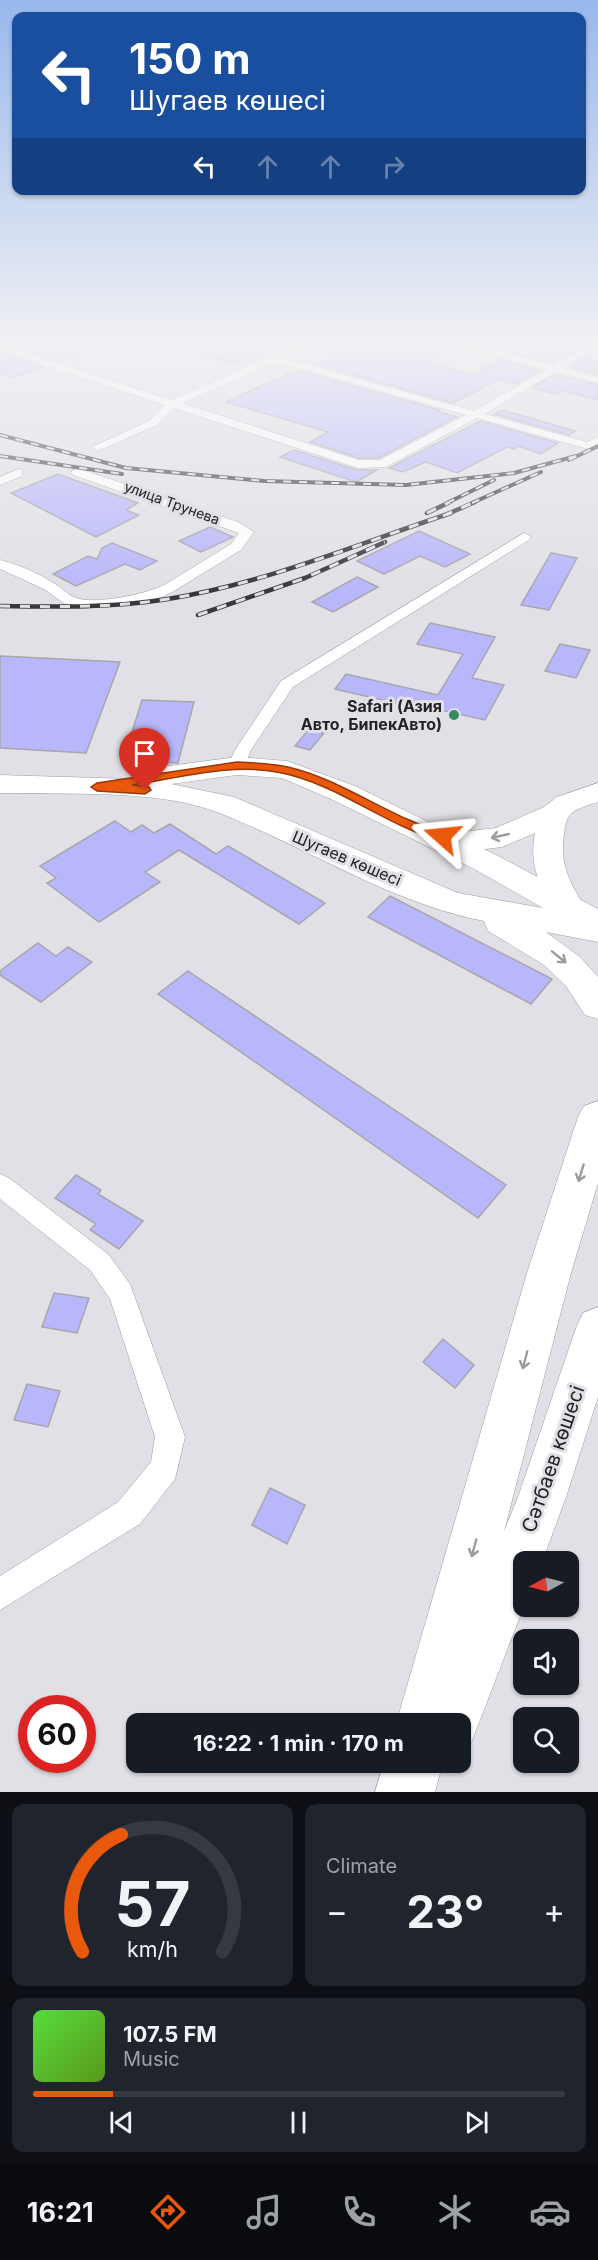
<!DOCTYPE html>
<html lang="en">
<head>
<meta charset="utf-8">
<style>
  body { margin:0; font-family:Inter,sans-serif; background:#20242c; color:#f1f3f6; height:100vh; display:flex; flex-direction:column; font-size:22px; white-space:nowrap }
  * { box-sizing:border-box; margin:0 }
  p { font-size:20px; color:#9ea1a6 }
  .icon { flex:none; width:33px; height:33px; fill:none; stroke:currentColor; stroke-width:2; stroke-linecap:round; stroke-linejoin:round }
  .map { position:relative; height:1792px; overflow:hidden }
  .drawer { display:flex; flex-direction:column; gap:12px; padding:12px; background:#0d0f14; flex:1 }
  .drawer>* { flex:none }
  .hud { position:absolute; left:12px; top:12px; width:574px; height:183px; border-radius:12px; box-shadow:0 2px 4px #0004; background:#1a4fa0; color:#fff; overflow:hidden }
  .needle { width:39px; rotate:263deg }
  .buttons { position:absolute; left:513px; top:1551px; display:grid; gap:12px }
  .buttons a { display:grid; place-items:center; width:66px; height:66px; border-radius:12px; background:#171b24; box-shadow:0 2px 4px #0004; font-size:30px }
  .speed { position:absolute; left:18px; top:1695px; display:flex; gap:12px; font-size:30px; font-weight:700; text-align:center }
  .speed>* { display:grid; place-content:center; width:78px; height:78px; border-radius:50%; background:#171b24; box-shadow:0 2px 4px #0004; line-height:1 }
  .speed .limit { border:9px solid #d22; background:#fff; color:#111 }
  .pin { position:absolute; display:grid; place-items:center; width:51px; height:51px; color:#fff; margin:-62px -26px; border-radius:50% 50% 50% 0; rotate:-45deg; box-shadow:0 0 6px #0007 }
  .pin .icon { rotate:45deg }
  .me { position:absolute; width:66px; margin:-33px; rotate:288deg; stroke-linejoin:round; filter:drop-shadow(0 0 4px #0008) }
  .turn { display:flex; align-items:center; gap:21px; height:126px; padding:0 18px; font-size:27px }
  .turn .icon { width:78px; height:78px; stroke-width:2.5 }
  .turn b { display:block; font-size:42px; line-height:51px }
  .lanes { display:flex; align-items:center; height:57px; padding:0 18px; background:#0003; justify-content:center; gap:30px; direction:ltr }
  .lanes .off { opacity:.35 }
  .big { font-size:45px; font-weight:700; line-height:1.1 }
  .drawer .widget { flex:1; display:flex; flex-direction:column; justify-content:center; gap:9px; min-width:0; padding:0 21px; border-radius:12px; background:#20242c }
  .drawer .dial { align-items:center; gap:0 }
  .dial svg { height:156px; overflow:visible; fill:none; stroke:#363941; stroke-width:7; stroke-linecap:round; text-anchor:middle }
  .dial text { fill:#f1f3f6; stroke:none }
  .song { display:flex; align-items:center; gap:18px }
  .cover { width:72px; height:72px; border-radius:9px; background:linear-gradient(135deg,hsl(110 70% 55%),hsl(90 70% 35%)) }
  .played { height:6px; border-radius:3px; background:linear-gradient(90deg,#ea580c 15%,#363941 15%) }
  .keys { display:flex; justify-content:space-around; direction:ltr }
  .heat { display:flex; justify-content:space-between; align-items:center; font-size:33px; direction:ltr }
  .drawer .tiles { flex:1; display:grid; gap:12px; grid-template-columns:1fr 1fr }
  .widget:last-child { grid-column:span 2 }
  .trip { position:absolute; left:126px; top:1713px; width:345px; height:60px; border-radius:12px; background:#171b24; box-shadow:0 2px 4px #0004; font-weight:700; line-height:60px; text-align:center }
  .tab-bar { display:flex; height:96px; justify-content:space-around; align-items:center; background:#090b0e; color:#9ea1a6 }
  .tab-bar .icon { width:42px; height:42px }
  .tab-bar .selected { color:#ea580c }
  .tab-bar b { font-size:27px; color:#f1f3f6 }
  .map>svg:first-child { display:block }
  .building { fill:#b9b7fb; stroke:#a6a6ac; stroke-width:1.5 }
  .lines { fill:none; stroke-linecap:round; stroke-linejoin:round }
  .street-casing { stroke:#9c9ca2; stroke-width:1 }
  .primary-casing { stroke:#9c9ca2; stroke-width:1 }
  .highway-casing { stroke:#9c9ca2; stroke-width:1 }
  .street { fill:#fff; fill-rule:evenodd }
  .primary { fill:#fff; fill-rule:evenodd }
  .highway { fill:#fff; fill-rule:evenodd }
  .rail-far1-casing { stroke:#39393b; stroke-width:4 }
  .rail-casing { stroke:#39393b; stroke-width:4.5 }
  .rail-far1 { stroke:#e0e0e6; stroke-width:2; stroke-dasharray:8; stroke-linecap:butt }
  .rail { stroke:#e0e0e6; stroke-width:3; stroke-dasharray:10; stroke-linecap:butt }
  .oneway { stroke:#9c9c9d }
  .route { fill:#ea580c; stroke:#983908; stroke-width:1.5 }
  .poi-dot { fill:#348c61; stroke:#e0e0e6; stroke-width:2 }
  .labels { text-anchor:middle; stroke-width:6; stroke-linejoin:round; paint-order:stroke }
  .far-street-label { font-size:14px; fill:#232325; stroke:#e0e0e6 }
  .poi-label { font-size:16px; font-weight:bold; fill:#232325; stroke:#e0e0e6; text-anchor:end }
  .street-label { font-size:16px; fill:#232325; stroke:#e0e0e6 }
  .near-street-label { font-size:20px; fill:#232325; stroke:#e0e0e6 }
</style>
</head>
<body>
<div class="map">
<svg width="598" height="1792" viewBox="0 0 598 1792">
  <rect width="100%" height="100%" fill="#e0e0e6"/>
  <g class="building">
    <path d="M172,340H291V341L236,364L171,344Z"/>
    <path d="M395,340H435L453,347L424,361L472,374L499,359L539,371L516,384L498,380L453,403L311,363L322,361L361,341L382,346Z"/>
    <path d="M487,340H592L553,363L487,346Z"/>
    <path d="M46,344L78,354L59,361L27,351Z"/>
    <path d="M11,357L43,367L13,378L0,374V361Z"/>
    <path d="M585,357L598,361V375L569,367Z"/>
    <path d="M296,370L440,410L437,411L457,417L379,458H359L310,442L328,432L226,402Z"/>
    <path d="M555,374L598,385V400L563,391L556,394L532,388Z"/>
    <path d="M503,410L575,431L569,435L494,414Z"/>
    <path d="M480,421L558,443L541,454L518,446L514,449L507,447L457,473L426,462L403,472L389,468Z"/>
    <path d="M294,450L357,470H377L356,482L280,457Z"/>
    <path d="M58,474L138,503L126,510L139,515L96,537L11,493Z"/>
    <path d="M210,527L233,537L201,552L179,541Z"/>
    <path d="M419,531L470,554L445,567L420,556L384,574L357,561Z"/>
    <path d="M112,543L157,561L140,570L125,564L76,586L53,574L88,556L97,559L102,548Z"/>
    <path d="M551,553L577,558L549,610L521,605Z"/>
    <path d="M357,577L378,587L333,612L312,602Z"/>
    <path d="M430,623L495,637L472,678L504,685L485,720L418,705L416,708L335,689L346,674L438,695L463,654L417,644Z"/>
    <path d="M560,644L590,650L576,678L545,671Z"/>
    <path d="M0,656L120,662L86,753L0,748Z"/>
    <path d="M142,700L194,702L178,763L123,761Z"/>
    <path d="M309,729L324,733L310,750L295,746Z"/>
    <path d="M115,821L131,832L142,825L154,833L170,824L216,854L228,846L325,903L299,924L179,850L145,872L160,882L99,922L47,883L56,878L40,866Z"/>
    <path d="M390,896L552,979L531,1004L368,917Z"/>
    <path d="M38,943L56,956L68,947L92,962L41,1002L0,975V971Z"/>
    <path d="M188,971L506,1185L478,1218L158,994Z"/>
    <path d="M76,1175L101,1190L98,1194L143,1221L119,1249L90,1230L96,1224L55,1198Z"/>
    <path d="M54,1293L89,1298L77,1333L42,1327Z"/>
    <path d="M443,1339L474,1365L455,1388L423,1362Z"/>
    <path d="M27,1384L60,1391L48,1427L14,1420Z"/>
    <path d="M270,1488L305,1505L287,1544L252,1525Z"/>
  </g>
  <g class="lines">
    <defs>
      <g id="street">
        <path d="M307,340H321L284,358L474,411L545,370L437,340H455L553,365L598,340V347L563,368L598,377V383L555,372L485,414L587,442L598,437V445L588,449L477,418L386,467L358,468L174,408L157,425L98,451L92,448L94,446L149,421L165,405L0,351V345L172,400ZM276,362L466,415L380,460H359L182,403Z"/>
        <path d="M77,468L238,522L254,532L241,550L174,591L162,597L124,605L84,608L65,604L44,589L0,569V560C18,564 40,574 55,584C62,588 67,594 74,597C92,606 146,594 164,585L231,544L239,533L73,475L71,472Z"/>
        <path d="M18,469L22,470V476L0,485V477Z"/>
        <path d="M524,533L531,537L529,540L293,687L251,750L243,770H231L228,766L235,750L281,681Z"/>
        <path d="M0,1174L9,1178L108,1254L130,1284L185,1437L175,1479L140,1524L0,1610V1576L118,1502L151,1462L155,1437L110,1299L90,1270L0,1199Z"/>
      </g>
      <g id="primary">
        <path d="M598,783V802C589,805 575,808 569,816C566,820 565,828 564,834C559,866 571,884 587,911L582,919L571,922L560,919C542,890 528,868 535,833L502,847L462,852L415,839L410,832L415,825L425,822L462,832L496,828L544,807L557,797Z"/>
        <path d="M598,1307V1397L566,1497L542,1562H524V1606L471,1743L460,1748V1724H425L518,1497L576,1328L583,1313Z"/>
      </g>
      <g id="highway">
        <path d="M237,757L287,761L355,786L498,856L598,909V942L546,932L580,957L598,977V1019L585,1015L566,986L544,965L488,931L484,921C389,903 304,845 214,811C154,789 64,795 0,793V775L132,779L136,772L146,769ZM237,775L282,778L333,800L476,870L543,908L458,893L234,797L171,784Z"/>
        <path d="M598,1101V1183L571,1273L454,1724H396L527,1273L578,1117L584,1106Z"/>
        <path d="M384,1762H443L435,1792H375Z"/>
      </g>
    </defs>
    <use href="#street" class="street-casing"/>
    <use href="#primary" class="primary-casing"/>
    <use href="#highway" class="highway-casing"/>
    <use href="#street" class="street"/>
    <use href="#primary" class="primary"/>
    <use href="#highway" class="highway"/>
    <defs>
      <g id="rail-far1">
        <path d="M0,435L126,468L264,481L406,485L514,473L576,456"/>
        <path d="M0,456L122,474"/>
        <path d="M569,460L598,446"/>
        <path d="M447,503L494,480"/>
        <path d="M472,503L541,472"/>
      </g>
      <g id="rail">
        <path d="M427,513L450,502"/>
        <path d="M443,516L475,502"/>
        <path d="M0,606C56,607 113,608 168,599C266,583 358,544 451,513"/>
        <path d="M198,615L305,578L385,542"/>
      </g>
    </defs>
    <use href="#rail-far1" class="rail-far1-casing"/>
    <use href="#rail" class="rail-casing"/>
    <use href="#rail-far1" class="rail-far1"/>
    <use href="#rail" class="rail"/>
  </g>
  <defs><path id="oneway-shaft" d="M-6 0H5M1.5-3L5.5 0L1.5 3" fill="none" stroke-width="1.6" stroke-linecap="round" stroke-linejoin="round" transform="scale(1.5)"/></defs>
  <g class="oneway">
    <use href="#oneway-shaft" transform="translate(500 836) rotate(167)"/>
    <use href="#oneway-shaft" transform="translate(559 957) rotate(39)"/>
    <use href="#oneway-shaft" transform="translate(581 1173) rotate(107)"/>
    <use href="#oneway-shaft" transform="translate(525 1360) rotate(105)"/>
    <use href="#oneway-shaft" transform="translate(474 1548) rotate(105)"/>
  </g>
  <linearGradient id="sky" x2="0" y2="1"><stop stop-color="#98b8ec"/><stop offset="0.58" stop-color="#f1f1f4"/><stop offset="1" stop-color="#f1f1f4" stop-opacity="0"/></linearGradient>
  <rect width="598" height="591" fill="url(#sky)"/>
  <path class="route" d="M237,762C254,763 271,763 288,767C344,780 391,819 446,833L448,836L442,841C386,826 339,785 282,773C233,762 180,778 132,785L149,787L151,790L145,794L97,791L91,787L97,783Z"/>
  <circle class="poi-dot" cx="454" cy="715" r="6"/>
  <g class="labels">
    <g class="far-street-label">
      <text transform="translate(172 503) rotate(20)" y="5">улица Трунева</text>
    </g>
    <g class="poi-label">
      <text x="442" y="712">Safari (Азия<tspan x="442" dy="18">Авто, БипекАвто)</tspan></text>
    </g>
    <g class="street-label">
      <text transform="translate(347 858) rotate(23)" y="6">Шугаев көшесі</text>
    </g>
    <g class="near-street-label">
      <text transform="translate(553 1459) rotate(-71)" y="7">Сәтбаев көшесі</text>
    </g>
  </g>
</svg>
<div class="buttons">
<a><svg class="needle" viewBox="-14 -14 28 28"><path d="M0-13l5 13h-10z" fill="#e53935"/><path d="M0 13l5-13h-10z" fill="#9ea1a6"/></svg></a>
<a><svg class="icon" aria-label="sound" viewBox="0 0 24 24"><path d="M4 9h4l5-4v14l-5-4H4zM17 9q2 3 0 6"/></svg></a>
<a><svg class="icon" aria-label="search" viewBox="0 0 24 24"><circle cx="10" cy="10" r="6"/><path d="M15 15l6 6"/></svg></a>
</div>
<div class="speed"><div class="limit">60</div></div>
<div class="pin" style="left:145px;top:790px;background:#d93025"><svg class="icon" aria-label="arrive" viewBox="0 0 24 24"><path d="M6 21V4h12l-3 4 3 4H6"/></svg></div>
<svg class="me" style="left:442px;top:836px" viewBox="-20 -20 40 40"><path d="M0-17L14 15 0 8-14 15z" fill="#ea580c" stroke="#fff" stroke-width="4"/></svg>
<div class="trip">16:22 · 1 min · 170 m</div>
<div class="hud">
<div class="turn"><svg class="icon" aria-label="left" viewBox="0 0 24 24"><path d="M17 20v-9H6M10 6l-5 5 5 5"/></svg><div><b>150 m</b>Шугаев көшесі</div></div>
<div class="lanes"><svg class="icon" aria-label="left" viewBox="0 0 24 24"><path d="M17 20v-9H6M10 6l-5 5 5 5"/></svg><svg class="icon off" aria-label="ahead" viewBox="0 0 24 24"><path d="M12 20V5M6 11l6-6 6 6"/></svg><svg class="icon off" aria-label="ahead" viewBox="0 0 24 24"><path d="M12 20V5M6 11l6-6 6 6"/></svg><svg class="icon off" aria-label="right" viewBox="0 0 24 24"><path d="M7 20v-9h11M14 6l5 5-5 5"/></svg></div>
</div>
</div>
<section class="drawer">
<div class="tiles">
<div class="widget dial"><svg viewBox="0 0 100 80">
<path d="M14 69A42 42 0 1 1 86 69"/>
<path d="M14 69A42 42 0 0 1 34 9" stroke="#ea580c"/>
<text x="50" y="56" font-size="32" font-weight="700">57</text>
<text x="50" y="72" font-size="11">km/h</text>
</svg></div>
<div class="widget"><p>Climate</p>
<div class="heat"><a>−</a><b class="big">23°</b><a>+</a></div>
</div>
<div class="widget">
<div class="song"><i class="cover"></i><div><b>107.5 FM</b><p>Music</p></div></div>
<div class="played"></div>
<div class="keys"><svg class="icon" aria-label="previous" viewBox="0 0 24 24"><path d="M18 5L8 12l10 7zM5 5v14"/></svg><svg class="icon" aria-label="pause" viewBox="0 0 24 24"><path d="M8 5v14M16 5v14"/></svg><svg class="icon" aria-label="next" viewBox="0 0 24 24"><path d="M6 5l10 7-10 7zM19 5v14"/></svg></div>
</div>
</div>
</section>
<nav class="tab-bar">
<b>16:21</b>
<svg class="icon selected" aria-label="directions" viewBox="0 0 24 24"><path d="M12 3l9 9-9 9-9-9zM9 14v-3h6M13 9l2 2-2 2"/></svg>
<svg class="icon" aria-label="music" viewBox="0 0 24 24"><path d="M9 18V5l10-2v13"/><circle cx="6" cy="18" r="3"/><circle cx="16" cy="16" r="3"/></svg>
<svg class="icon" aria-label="phone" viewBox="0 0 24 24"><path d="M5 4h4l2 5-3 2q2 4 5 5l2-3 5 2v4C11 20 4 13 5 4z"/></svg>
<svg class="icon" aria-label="climate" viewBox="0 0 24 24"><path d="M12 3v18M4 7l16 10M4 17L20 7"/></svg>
<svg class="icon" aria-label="car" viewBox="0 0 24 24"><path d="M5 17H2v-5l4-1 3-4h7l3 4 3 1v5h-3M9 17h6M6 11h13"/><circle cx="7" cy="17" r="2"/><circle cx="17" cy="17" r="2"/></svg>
</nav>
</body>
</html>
